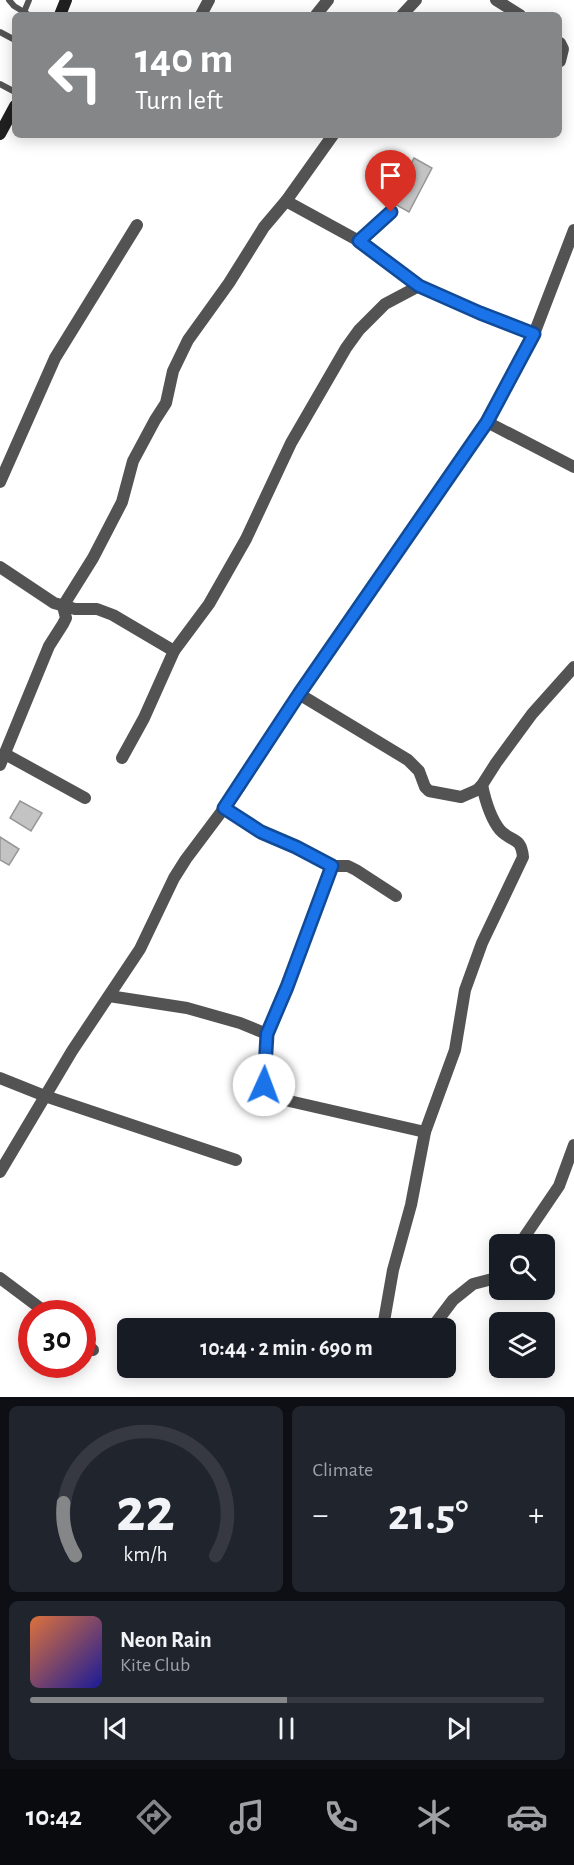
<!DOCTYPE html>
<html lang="en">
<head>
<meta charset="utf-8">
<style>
  body { margin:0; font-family:"Alegreya Sans",sans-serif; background:#20242c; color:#f1f3f6; height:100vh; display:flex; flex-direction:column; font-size:22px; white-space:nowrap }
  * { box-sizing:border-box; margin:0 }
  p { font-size:20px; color:#9ea1a6 }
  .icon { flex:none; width:33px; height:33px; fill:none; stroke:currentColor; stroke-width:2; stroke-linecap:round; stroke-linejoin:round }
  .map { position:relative; height:1397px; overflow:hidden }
  .side { display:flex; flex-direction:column; gap:9px; padding:9px; background:#0d0f14; flex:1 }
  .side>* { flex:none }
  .guide { position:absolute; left:12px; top:12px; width:550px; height:126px; border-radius:9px; box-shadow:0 3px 15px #0003; background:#858687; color:#fff; overflow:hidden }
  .controls { position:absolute; left:489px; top:1234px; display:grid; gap:12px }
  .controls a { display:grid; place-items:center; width:66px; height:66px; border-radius:9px; background:#171b24; box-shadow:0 3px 15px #0003; font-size:30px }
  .speed { position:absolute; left:18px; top:1300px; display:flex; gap:12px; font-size:30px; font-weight:700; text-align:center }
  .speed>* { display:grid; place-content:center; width:78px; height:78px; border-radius:50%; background:#171b24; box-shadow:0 3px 15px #0003; line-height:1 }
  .speed .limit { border:9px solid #d22; background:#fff; color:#111 }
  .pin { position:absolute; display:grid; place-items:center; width:51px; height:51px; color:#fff; margin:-62px -26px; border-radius:50% 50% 50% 0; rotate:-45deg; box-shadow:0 0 6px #0007 }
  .pin .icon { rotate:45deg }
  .me { position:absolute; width:66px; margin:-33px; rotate:2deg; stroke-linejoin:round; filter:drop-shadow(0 0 4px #0008) }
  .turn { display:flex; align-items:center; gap:21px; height:126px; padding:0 24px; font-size:27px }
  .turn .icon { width:78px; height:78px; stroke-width:2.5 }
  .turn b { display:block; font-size:42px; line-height:51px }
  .big { font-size:45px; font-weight:700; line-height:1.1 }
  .side .tile { flex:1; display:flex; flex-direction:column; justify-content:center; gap:9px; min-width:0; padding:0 21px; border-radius:9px; background:#20242c }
  .side .dial { align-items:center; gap:0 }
  .dial svg { height:156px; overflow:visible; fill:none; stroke:#363941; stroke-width:7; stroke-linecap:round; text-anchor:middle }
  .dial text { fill:#f1f3f6; stroke:none }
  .song { display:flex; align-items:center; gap:18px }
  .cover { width:72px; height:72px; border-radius:9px; background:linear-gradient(135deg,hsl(20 70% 55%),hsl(240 70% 35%)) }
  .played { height:6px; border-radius:3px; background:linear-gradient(90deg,#858687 50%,#363941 50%) }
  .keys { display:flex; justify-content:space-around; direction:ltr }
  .heat { display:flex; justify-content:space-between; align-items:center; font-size:33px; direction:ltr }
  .side .tiles { flex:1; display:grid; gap:9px; grid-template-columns:1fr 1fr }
  .tile:last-child { grid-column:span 2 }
  .trip { position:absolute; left:117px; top:1318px; width:339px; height:60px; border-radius:9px; background:#171b24; box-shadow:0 3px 15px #0003; font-weight:700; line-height:60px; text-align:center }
  .dock { display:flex; height:96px; justify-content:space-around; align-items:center; background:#090b0e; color:#9ea1a6 }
  .dock .icon { width:42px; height:42px }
  .dock .on { color:#858687 }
  .dock b { font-size:27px; color:#f1f3f6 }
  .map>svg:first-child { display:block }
  .building { fill:#c3c3c3; stroke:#979797; stroke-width:1.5 }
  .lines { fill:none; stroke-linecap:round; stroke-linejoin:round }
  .lane { stroke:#535353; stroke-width:6 }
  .street { stroke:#535353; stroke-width:12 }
  .secondary { stroke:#202020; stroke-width:12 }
  .route-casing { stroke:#114b97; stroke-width:15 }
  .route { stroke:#1a73e8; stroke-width:10 }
</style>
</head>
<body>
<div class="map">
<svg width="574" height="1397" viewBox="0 0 574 1397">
  <rect width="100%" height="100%" fill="#fff"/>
  <g class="building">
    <path d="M414,158L432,168L409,212L391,202Z"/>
    <path d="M20,801L42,813L31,831L10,818Z"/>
    <path d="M0,837L19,849L9,865L0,860Z"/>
  </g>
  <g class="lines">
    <g class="lane">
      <path d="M9,0L14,6L29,15"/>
      <path d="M24,12L29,0"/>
      <path d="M0,32L15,40"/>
      <path d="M0,84L15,92"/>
      <path d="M359,241L391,212"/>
    </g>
    <g class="street">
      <path d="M496,0L520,15"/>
      <path d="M201,15L209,0"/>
      <path d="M316,15L328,0"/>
      <path d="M402,15L416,0"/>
      <path d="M560,43L563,49L560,61"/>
      <path d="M333,135L286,201L359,241L419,286L480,313L534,334"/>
      <path d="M487,422L574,467"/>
      <path d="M0,482L55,358L137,225"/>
      <path d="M0,567L54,603L75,609H97L113,615L174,651"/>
      <path d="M299,694L408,760L419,771L425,787L429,791L461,797L477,790L482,785L496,763L532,714L574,667"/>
      <path d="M5,754L85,798"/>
      <path d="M122,758L144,718L174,651L209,604L246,539L291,443L346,348L359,330L385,304L419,286"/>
      <path d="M0,765L49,646L63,624L66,618L63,606L93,558L122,502L133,461L155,420L166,403L173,371L188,340L229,283L264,227L286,201"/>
      <path d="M223,808L261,832L296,847L332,866H348L356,870L396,896"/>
      <path d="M332,866L287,987L267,1034L263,1085L266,1093L276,1098L425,1132"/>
      <path d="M109,996L187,1008L240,1023L267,1034"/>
      <path d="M0,1078L45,1096L236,1160"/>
      <path d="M0,1172L72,1051L140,949L174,878L186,859L234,795L299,694L487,422L534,334L574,230"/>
      <path d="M519,1245L559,1186L574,1145"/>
      <path d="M0,1278L48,1314"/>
      <path d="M385,1329L383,1327L393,1270L411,1205L425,1132L455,1050L465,990L482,943L523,857C521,836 512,843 500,830C491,819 485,799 482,785"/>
      <path d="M431,1329L453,1300L473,1284L500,1277"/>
      <path d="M82,1341L93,1350"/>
    </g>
    <g class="secondary">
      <path d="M60,15L66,0"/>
      <path d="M0,134L15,106"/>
    </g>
  </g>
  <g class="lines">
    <defs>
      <path id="route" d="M264,1085L267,1034L287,987L332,866L296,847L261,832L224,808L299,694L487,422L534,334L480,313L419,286L359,241L391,212"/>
    </defs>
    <use href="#route" class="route-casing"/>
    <use href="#route" class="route"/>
  </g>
</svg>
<div class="controls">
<a><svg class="icon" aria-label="search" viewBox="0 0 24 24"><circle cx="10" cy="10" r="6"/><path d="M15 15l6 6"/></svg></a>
<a><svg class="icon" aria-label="layers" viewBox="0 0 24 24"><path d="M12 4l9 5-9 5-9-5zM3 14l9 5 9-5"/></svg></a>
</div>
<div class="speed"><div class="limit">30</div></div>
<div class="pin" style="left:391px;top:212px;background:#d93025"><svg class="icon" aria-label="arrive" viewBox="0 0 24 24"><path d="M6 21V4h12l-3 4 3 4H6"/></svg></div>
<svg class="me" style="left:264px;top:1085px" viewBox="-20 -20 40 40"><circle r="19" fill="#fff"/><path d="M0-13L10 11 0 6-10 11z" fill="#1a73e8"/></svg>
<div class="trip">10:44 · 2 min · 690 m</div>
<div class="guide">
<div class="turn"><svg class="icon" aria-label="left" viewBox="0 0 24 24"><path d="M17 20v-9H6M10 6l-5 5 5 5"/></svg><div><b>140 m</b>Turn left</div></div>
</div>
</div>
<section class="side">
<div class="tiles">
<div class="tile dial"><svg viewBox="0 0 100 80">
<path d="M14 69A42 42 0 1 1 86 69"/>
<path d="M14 69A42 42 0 0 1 8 42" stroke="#858687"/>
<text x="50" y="56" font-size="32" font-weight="700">22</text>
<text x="50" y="72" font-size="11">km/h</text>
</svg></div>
<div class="tile"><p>Climate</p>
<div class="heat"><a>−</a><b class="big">21.5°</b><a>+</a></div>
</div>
<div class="tile">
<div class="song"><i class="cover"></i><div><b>Neon Rain</b><p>Kite Club</p></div></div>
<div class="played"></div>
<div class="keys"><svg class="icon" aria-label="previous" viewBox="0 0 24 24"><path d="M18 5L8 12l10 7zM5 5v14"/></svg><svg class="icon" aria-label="pause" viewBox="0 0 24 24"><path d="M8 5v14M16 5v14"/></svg><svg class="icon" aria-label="next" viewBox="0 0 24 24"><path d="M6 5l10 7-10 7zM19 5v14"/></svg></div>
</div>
</div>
</section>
<nav class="dock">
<b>10:42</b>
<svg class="icon on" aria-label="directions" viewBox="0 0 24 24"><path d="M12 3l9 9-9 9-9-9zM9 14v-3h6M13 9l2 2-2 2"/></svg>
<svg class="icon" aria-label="music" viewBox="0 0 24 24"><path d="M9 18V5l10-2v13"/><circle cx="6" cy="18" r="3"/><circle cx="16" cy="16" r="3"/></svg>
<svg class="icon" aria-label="phone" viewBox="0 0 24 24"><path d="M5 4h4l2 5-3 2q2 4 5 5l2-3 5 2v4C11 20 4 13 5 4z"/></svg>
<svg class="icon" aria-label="climate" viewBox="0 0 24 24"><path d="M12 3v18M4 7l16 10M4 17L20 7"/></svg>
<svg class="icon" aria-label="car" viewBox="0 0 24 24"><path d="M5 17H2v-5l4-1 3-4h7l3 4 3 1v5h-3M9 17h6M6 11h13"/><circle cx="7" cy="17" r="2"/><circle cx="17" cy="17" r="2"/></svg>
</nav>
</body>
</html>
